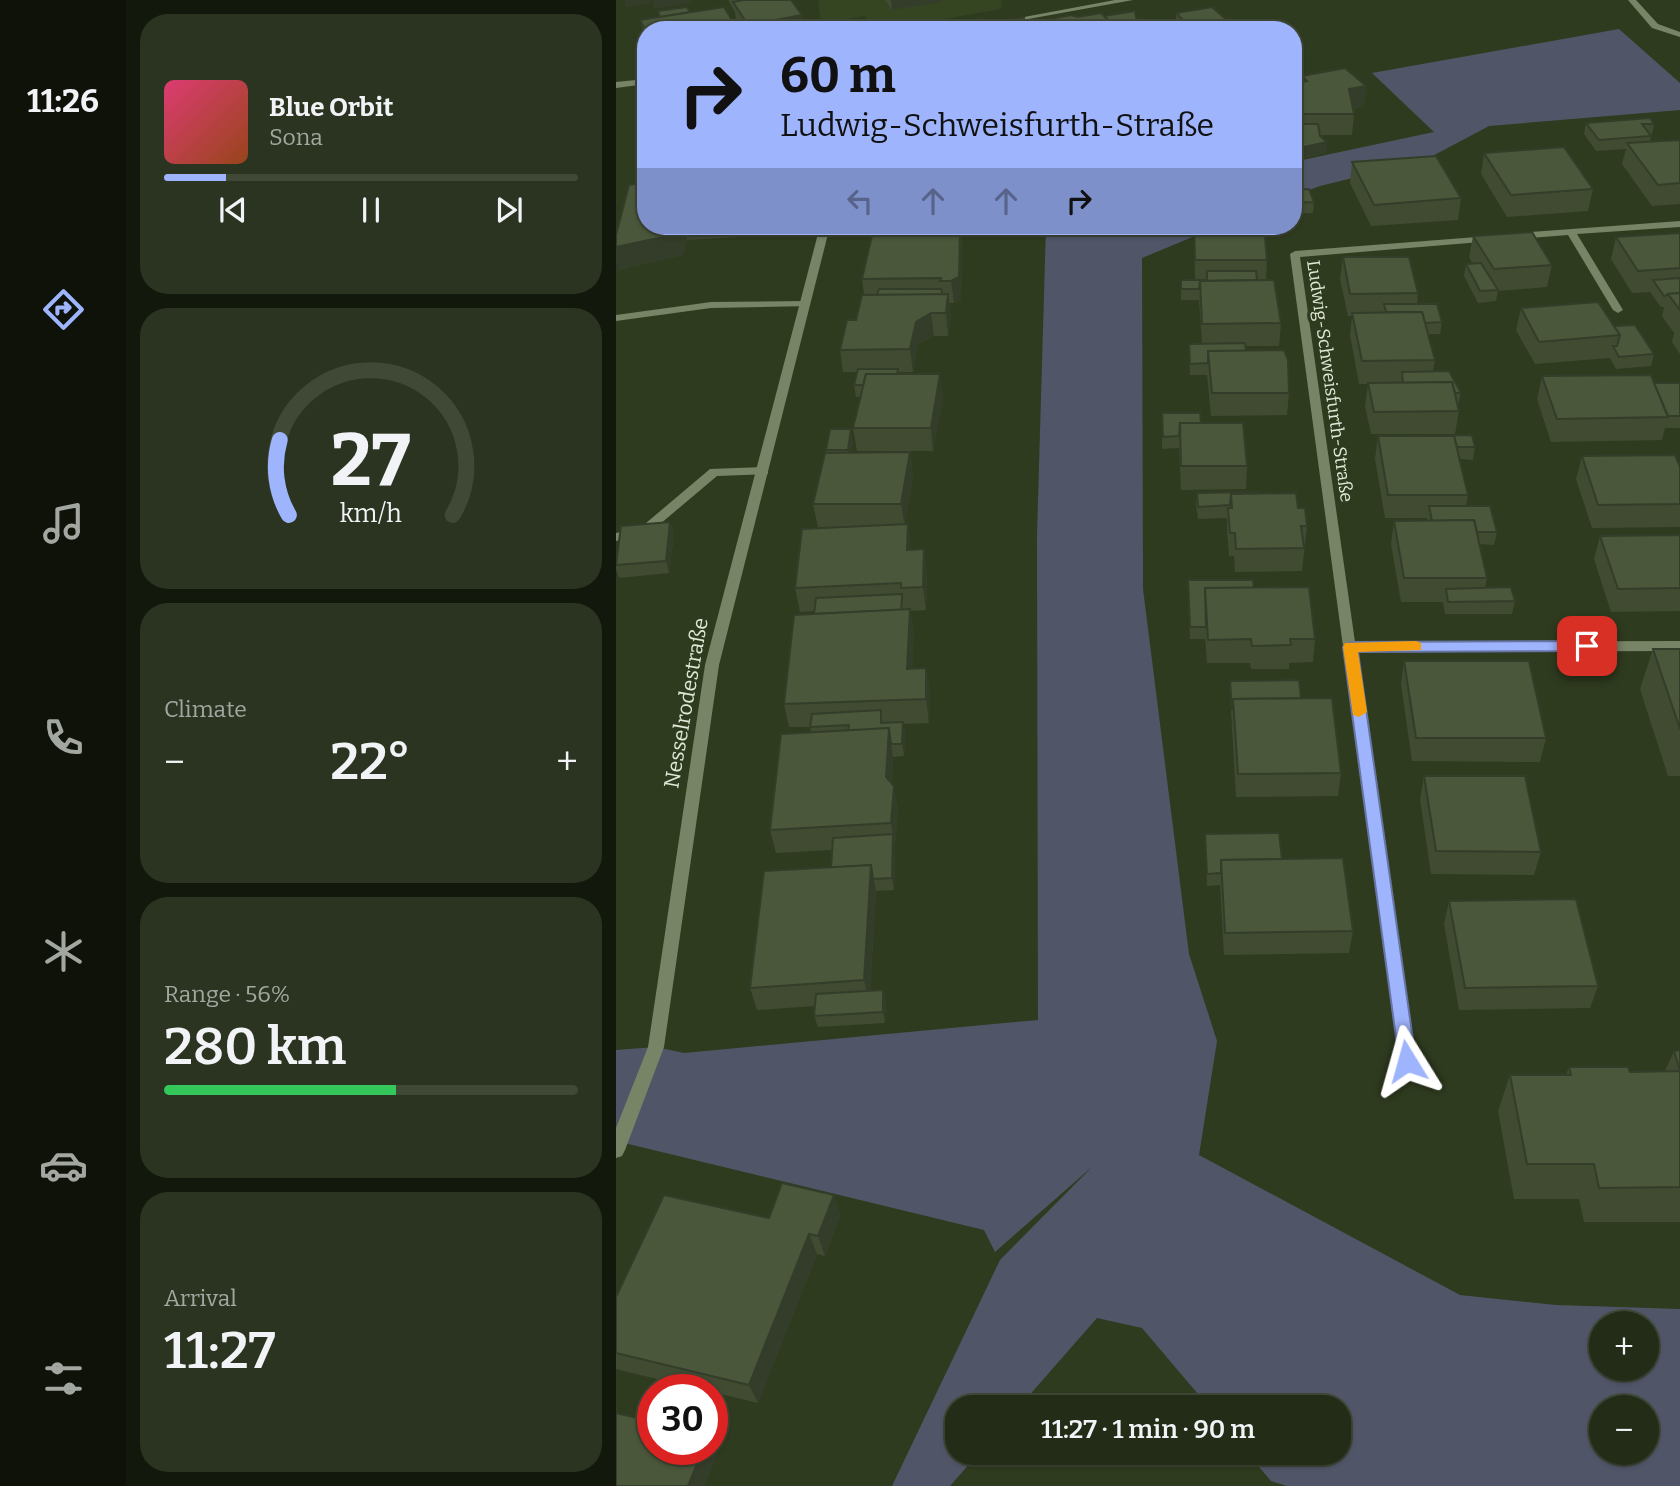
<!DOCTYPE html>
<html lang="en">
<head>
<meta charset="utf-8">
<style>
  body { margin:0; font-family:Bitter,serif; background:#2b3420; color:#f1f3f6; height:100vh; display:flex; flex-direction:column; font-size:26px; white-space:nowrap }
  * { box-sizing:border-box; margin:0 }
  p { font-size:23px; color:#a3a7a1 }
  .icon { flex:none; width:38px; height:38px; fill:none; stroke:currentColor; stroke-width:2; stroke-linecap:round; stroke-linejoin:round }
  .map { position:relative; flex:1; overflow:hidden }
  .sheet { display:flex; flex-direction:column; gap:14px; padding:14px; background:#13180d; width:490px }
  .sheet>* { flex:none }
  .top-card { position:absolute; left:21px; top:21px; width:665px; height:214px; border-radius:28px; box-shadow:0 2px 5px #0004,0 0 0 2px #404836; background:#9eb4fd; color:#111; overflow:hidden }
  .controls { position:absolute; left:973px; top:1311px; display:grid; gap:14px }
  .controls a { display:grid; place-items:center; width:70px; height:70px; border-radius:50%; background:#232c17; box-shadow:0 2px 5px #0004,0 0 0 2px #404836; font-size:35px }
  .speed { position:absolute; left:21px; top:1374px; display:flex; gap:14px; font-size:35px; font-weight:700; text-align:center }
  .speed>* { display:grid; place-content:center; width:91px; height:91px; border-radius:50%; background:#232c17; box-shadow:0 2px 5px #0004,0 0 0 2px #404836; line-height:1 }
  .speed .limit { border:10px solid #d22; background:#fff; color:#111 }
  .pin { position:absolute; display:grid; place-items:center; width:60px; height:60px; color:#fff; margin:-30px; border-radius:14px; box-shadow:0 4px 10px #0006 }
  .me { position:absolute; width:77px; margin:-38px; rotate:352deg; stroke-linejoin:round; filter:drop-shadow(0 0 5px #0008) }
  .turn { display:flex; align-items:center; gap:24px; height:147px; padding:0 28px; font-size:32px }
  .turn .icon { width:91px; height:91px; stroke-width:2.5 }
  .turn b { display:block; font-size:49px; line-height:60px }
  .lanes { display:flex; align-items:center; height:66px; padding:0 28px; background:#0003; justify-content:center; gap:35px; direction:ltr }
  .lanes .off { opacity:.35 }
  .big { font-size:52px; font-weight:600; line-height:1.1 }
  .sheet .widget { flex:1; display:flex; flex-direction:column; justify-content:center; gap:10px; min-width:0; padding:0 24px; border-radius:28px; background:#2b3420 }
  .sheet .dial { align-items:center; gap:0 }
  .dial svg { height:182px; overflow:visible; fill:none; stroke:#404836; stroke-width:7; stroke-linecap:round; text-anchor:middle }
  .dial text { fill:#f1f3f6; stroke:none }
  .song { display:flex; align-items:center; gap:21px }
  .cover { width:84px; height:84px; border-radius:10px; background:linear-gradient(135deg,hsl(340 70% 55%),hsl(20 70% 35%)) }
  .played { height:7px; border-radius:4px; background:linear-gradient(90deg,#9eb4fd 15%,#404836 15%) }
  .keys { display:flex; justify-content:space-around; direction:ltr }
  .heat { display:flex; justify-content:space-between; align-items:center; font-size:38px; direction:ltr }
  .charge { height:10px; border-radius:5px; background:linear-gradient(90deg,#34c759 56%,#404836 0) }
  .trip { position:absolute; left:329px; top:1395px; width:406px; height:70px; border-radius:28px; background:#232c17; box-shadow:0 2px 5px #0004,0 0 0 2px #404836; font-weight:600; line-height:70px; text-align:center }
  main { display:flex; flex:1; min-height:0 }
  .tabs { display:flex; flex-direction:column; width:126px; justify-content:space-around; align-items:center; background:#0e1209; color:#a3a7a1 }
  .tabs .icon { width:49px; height:49px }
  .tabs .on { color:#9eb4fd }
  .tabs b { font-size:32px; color:#f1f3f6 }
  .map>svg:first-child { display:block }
  .built { fill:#354421 }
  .green { fill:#505668; fill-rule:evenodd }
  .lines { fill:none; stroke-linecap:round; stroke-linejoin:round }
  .service { fill:#778466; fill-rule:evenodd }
  .minor { fill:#778466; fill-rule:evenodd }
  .tertiary { fill:#778466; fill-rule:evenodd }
  .wall { fill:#404b32 }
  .shaded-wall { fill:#343d29 }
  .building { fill:#4a573a; stroke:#343d29; stroke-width:2 }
  .route { fill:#9eb4fd; stroke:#6775a4; stroke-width:2 }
  .slow { fill:#f59e0b }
  .labels { text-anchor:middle; stroke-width:7; stroke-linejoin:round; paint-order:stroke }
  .far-street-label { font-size:18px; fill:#e0e8d7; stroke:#2f3b1f }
  .street-label { font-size:21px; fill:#e0e8d7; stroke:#2f3b1f }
</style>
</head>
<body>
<main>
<nav class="tabs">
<b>11:26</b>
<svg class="icon on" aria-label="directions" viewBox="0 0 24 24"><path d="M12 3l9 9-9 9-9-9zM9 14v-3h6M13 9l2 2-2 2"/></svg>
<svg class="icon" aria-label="music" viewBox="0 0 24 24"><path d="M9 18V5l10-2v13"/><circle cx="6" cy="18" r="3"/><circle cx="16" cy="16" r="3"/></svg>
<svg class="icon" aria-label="phone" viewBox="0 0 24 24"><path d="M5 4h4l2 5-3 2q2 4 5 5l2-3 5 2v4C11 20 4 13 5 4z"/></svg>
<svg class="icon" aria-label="climate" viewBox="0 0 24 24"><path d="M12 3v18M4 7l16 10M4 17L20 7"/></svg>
<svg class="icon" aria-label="car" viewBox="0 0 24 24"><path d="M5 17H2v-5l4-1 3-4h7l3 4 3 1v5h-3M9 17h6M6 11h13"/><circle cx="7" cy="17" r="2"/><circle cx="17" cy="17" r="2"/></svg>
<svg class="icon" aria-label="filters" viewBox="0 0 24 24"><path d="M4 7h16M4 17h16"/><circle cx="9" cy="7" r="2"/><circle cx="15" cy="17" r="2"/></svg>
</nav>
<section class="sheet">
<div class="widget">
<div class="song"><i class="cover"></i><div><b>Blue Orbit</b><p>Sona</p></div></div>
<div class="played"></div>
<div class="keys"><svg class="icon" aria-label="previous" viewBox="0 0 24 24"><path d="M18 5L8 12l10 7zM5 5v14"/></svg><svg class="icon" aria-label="pause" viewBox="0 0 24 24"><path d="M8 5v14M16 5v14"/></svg><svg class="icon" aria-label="next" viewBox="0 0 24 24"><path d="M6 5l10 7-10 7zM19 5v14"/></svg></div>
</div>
<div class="widget dial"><svg viewBox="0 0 100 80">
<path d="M14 69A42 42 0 1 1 86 69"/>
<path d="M14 69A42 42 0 0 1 10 36" stroke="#9eb4fd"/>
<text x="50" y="56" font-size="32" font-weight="700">27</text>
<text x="50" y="72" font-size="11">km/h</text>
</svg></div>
<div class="widget"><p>Climate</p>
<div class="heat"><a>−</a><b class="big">22°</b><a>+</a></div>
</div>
<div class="widget"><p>Range · 56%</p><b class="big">280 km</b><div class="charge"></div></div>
<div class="widget"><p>Arrival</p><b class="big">11:27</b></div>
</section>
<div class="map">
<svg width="1064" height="1486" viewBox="0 0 1064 1486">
  <rect width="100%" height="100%" fill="#2f3b1f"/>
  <path class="built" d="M202,0H386L385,9L267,30H258L249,16L205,23Z"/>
  <g class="green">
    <path d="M1003,29L1064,83V110L873,126L809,160L704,186L677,196V162L818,132L756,73Z"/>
    <path d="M430,226H603L526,258L527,589L573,954L601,1041L583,1155L844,1295L940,1305L1064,1309V1486H671L655,1481L631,1453L723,1452V1407H593L526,1328L481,1318L403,1407H341V1452L363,1453L334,1486H276L384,1260L477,1166L379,1252L368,1230L0,1141V1050L40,1047L68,1053L422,1020L421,536ZM985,1323H1031V1368H985ZM985,1407H1031V1452H985Z"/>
  </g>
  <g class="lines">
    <g class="service">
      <path d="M190,301L194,302V306L95,308L0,321V315L95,302Z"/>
      <path d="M148,467L152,468V474L101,476L31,535L0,541V533L23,529L94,469Z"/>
    </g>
    <g class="minor">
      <path d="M499,0H517L390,23L386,21Z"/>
      <path d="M30,79V84L0,88V82Z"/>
      <path d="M1064,221V227L961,234L1007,310L1002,313L997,310L952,235L901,239L896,236L901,233Z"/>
      <path d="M204,226H214L103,665L48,1047L9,1150L6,1156L0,1158V1128L32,1047L89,665Z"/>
      <path d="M874,236L879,239L877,241L684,257L739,642L1064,641V651L741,652L799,1061L797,1066L791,1068L785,1066L783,1061L674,254L679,251Z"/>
    </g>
    <path class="tertiary" d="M1012,0H1020L1042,24L1064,32V37L1036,28Z"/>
  </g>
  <g class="wall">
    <path d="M112,0H175L188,30H126L120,21L119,12Z"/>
    <path d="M269,0H326V2L276,10Z"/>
    <path d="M42,11L74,12L30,30V41L24,20L43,17Z"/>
    <path d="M560,13L615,24L642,30H560Z"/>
    <path d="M686,76L750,86L748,106L737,109L738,114L736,135H704L710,153L678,160L677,159V129L680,128L678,114L680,93H681L682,83L685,82Z"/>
    <path d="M970,123L1038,124L1036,134L1034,135L1035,136L1034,142L1064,140V204L1036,206L1006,164L1010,149L980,151L968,134Z"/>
    <path d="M868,153L977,189L972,211L891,217L865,174Z"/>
    <path d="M736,162L845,198L842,220L755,226L734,183Z"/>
    <path d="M677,190L698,202L697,213L677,214Z"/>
    <path d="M30,226H139L141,236L71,240L66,255L3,270Z"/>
    <path d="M257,226H345L346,253L345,300L338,303H333L335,317L332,336H318L302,344L297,372H283V374L327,397L317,451H241L237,428L245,397H240L238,385L241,372H227L224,350L240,320L248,295L246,279Z"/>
    <path d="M578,226L651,260L650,280L665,323L663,346H629L630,351L673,393L671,415L595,416L591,375H574L573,344L586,343L583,300H565V280H579Z"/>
    <path d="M1064,233V354L1056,342L1058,333L1046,316L1048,307H1045L1034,292L1016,293L995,259L1000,237Z"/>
    <path d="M857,236L936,265L931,287L882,291L880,301L862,303L848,276L850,264H857L853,258Z"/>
    <path d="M727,257L802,293L801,304L826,322L824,334H812L819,360L817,371L845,393L842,405L843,411L839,434H755L749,406L752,384H743L734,335L736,316H732L724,279Z"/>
    <path d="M905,308L998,326L1038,354L1035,366L1000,369L994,358L919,364L900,330Z"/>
    <path d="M926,376L1038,383H1064V428H1049L1046,440L935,442L921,399Z"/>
    <path d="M546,413L585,423L631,466L630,489L565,490L563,448L546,449Z"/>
    <path d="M762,436L859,447L857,460L844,459L852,495L850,506L881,532L878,545L863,544L871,578L869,588L899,601L896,614H829L827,602H785L775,544L778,521H811V518H769L759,459Z"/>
    <path d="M237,441L235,453L294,452L297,476L289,524H292L295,550L308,549L311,572L310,610L294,611L298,633L296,668H310L314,691L313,723L287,724L289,734L288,756L277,757L276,784L282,809L279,846L278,890L260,891L254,991L270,1002L269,1023L202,1027L198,1016L199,1006L141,1010L134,988L215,868L216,850L160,853L154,830L195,733L194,727H173L168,704L199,611L184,612L179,588L221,527H202L197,504L211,453L210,450Z"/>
    <path d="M966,456L1064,467V527L976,528L960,479Z"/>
    <path d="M581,493H643L682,508L691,526L686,571L619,572L618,556H613L611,531V518L582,519L580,505Z"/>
    <path d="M54,522L58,534L53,573L3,578L0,569V559Z"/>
    <path d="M1064,535V611L995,612L978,559L984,536Z"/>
    <path d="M572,580L638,588L699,639L697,662L673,663V669H635L634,663H591L589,636V639H574Z"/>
    <path d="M1037,649H1064V776H1052L1024,689Z"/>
    <path d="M788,661L930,738L924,762L796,761L785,684Z"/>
    <path d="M614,681L685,698L725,773L722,796L620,797L614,693Z"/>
    <path d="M808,776L925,852L918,875L815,874L804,799Z"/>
    <path d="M589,834L666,859L737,931L733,953L608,955L604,885L591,886Z"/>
    <path d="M833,901L982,986L974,1008L843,1010L828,924Z"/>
    <path d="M1064,1050V1222H968L963,1199H898L882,1111L894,1075H950L953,1067L1014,1072L1049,1071L1058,1051Z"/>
    <path d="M218,1195L224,1215L209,1256L201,1254L142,1403L96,1392V1390H86L0,1369V1297L153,1218Z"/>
  </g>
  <g class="shaded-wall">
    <path d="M9,0H34L35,3L10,7Z"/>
    <path d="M36,0H75L76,3L38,9Z"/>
    <path d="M275,0H326V2L276,10Z"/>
    <path d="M186,15L188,30H133L132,25Z"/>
    <path d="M521,23V30H490L493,27Z"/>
    <path d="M120,27L121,30H102Z"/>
    <path d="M750,86L748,106L731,110L733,89Z"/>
    <path d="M711,142L710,153L678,160L679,149Z"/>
    <path d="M63,226H67L71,240L66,255L3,270L0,260V247Z"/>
    <path d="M344,226L346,253L345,300L338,303L335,281Z"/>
    <path d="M332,294L335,317L332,336L330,313Z"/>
    <path d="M315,313L318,336L302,344L297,372L294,349L300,322Z"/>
    <path d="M324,374L327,397L317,451L315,428Z"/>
    <path d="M235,429L237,441L234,462L232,450Z"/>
    <path d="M294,452L297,476L289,527L285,504Z"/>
    <path d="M54,522L58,534L53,573L50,561Z"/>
    <path d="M292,524L295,547L294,573L291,550Z"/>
    <path d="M308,549L311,572L310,610L307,587Z"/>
    <path d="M294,609L298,633L295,692L291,669Z"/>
    <path d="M310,668L314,691L313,723L310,699Z"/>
    <path d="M287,722L289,734L288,756L286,744Z"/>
    <path d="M273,728L277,757L275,800L270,777Z"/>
    <path d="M278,786L282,809L279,846L275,823Z"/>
    <path d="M277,834L279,846L278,890L276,878Z"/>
    <path d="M255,865L260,891L253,1003L248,980Z"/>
    <path d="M267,990L270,1002L269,1023L267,1012Z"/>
    <path d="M218,1195L224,1215L209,1256L202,1236Z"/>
    <path d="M193,1234L201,1254L142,1403L133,1385Z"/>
    <path d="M96,1442L102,1452L89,1486H72L87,1449H96Z"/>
  </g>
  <g class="building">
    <path d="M128,0H175L186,15L132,25L117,2Z"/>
    <path d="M71,7L74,12L44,17L42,11Z"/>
    <path d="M108,7L120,27L102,30H30V31L24,20Z"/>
    <path d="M596,7L615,24L632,21L642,30H577L560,13Z"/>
    <path d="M519,11L521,23L499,27L488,16Z"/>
    <path d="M485,13L500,28L490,30H422L423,21L455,15L462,17Z"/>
    <path d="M408,17L407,30H330L332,27L362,22L363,19L380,22Z"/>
    <path d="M729,68L750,86L733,89L738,114H683L680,93H684L682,83L691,81L686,76Z"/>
    <path d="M1034,118L1038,124H1026L1035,136L983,140L970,123Z"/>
    <path d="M682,124H702L704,136L711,142L679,149L677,148V129L683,128Z"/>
    <path d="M1064,140V183L1042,185L1011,143Z"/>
    <path d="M948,147L977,189L895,195L868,153Z"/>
    <path d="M820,156L845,198L758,205L736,162Z"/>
    <path d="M30,182V226H63L61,234L0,247V235L13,185Z"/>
    <path d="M693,189L698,202L678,203L677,190Z"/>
    <path d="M257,226H289L287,231H257L255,233Z"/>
    <path d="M326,226H344V231H325Z"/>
    <path d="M578,226H648L651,260H579Z"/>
    <path d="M257,231H344L343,277L335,281H324L325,278L246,279Z"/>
    <path d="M916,232L936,265L878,269L857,236Z"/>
    <path d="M1064,233V268L1022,271L1000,237Z"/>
    <path d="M727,257H793L802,293L734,294Z"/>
    <path d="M865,263L882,290L864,291L850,264Z"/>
    <path d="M591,271H640L641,280L584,281L583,289H565V280H591Z"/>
    <path d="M1064,278V293L1052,294V295L1048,296L1037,280Z"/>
    <path d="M658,280L665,323L586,324L584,281Z"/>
    <path d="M263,289H325L326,292L325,295H261Z"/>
    <path d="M1064,293V310L1052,294Z"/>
    <path d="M332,294L330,313H315L300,322L294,349L224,350L231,320H240L246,295Z"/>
    <path d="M982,302L1004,335L923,342L905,308Z"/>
    <path d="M768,304H821L826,322L809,323L806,312H770Z"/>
    <path d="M806,312L819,360L746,361L736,313Z"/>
    <path d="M1019,325L1038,354L1003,357L997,346H1001L1004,335L998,326Z"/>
    <path d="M629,343L630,351H592V363L574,364L573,344Z"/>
    <path d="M668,350L672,360L673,393H596L592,351Z"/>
    <path d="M242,369H282L281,374H250L247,385H238Z"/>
    <path d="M833,371L845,393H839L836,382L787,383L786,372Z"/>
    <path d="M250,374H324L315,428H237Z"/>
    <path d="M1035,375L1052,417L941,419L926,376Z"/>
    <path d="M836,382L843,411L758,412L752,383Z"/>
    <path d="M1038,383H1064V416H1052Z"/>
    <path d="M546,413H584L585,423H564L563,436L547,437Z"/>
    <path d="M564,423H627L631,466H565Z"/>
    <path d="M214,429H235L232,450H210Z"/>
    <path d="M856,435L859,447H841L838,436H797Z"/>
    <path d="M762,436H838L852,495H772Z"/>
    <path d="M294,452L285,504H197L209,453Z"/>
    <path d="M1059,455L1064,467V504L982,505L966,456Z"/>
    <path d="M643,492V493L615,494L614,505L582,507L581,493Z"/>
    <path d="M680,493L682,508H689L691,526H685L688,548L620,549L619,533H614L612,508H616L615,494Z"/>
    <path d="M813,506H874L881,532H861L858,520L816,521Z"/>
    <path d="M858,520L871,578H788L778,521Z"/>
    <path d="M54,522L50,561L0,565L5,526Z"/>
    <path d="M292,524L291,550L308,549L307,587L285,588V583L179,588L186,529Z"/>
    <path d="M1064,535V588L1002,589L984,536Z"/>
    <path d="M572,580H637L638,588H589L590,627H574Z"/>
    <path d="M693,587L699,639H674L675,645L636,646L635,639L592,640L589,588Z"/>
    <path d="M895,587L899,601L832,602L830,589Z"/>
    <path d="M286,594V599L285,610L198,614L200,598Z"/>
    <path d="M294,609L291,669L310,668V699L168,704L178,615Z"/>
    <path d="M1037,649H1064V729Z"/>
    <path d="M788,661H913L930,738H800Z"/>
    <path d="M683,680L685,698L617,699L616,710L614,681Z"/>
    <path d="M716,698L725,773L622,774L617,699Z"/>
    <path d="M265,710V723L287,722L286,744H275L273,728L232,731L233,725L194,727L196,714Z"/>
    <path d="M273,728L270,777L278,786L275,823L154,830L165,734Z"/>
    <path d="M808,776H909L925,852L820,851Z"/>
    <path d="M663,833L666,859L605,860V873L591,874L589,834Z"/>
    <path d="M277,834L276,878L257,879L255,865L215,868L217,838Z"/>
    <path d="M727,858L737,931L609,933L605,860Z"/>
    <path d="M255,865L248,980L134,988L148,871Z"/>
    <path d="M960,899L982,986L849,988L833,901Z"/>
    <path d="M267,990V1012L198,1016L200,994Z"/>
    <path d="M1064,1050V1187L983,1188L978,1164H911L894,1075H955L953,1067H1012L1014,1072L1064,1071L1058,1051Z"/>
    <path d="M166,1183L218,1195L202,1236L193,1234L133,1385L0,1353V1297L48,1195L153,1218Z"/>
    <path d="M0,1413L37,1422V1449H87L72,1486H0Z"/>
  </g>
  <path class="route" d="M971,641L978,646L971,651L742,652L800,1061L797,1067H784L727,647L734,642Z"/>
  <path class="slow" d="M800,641L805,643V650L742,652L751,712L743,717L737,715L727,647L729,643Z"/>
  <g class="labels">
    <g class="far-street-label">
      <text transform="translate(714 381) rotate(82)" y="6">Ludwig-Schweisfurth-Straße</text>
    </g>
    <g class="street-label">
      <text transform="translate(70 703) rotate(-80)" y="7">Nesselrodestraße</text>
    </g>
  </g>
</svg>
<div class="controls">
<a>+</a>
<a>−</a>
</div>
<div class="speed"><div class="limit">30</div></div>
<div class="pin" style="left:971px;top:646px;background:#d93025"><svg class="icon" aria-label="arrive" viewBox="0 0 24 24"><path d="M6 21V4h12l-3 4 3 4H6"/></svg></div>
<svg class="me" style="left:791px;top:1061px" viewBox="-20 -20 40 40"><path d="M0-17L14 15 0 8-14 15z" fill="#9eb4fd" stroke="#fff" stroke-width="4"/></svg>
<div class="trip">11:27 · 1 min · 90 m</div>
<div class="top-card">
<div class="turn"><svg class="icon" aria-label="right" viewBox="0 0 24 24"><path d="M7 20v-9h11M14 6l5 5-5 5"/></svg><div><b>60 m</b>Ludwig-Schweisfurth-Straße</div></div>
<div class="lanes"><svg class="icon off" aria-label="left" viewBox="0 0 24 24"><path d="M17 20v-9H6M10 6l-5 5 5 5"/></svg><svg class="icon off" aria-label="ahead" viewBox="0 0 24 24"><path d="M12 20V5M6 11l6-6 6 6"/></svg><svg class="icon off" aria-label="ahead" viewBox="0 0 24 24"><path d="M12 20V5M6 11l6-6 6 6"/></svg><svg class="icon" aria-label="right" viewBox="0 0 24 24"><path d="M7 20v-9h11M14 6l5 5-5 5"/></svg></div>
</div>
</div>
</main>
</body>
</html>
